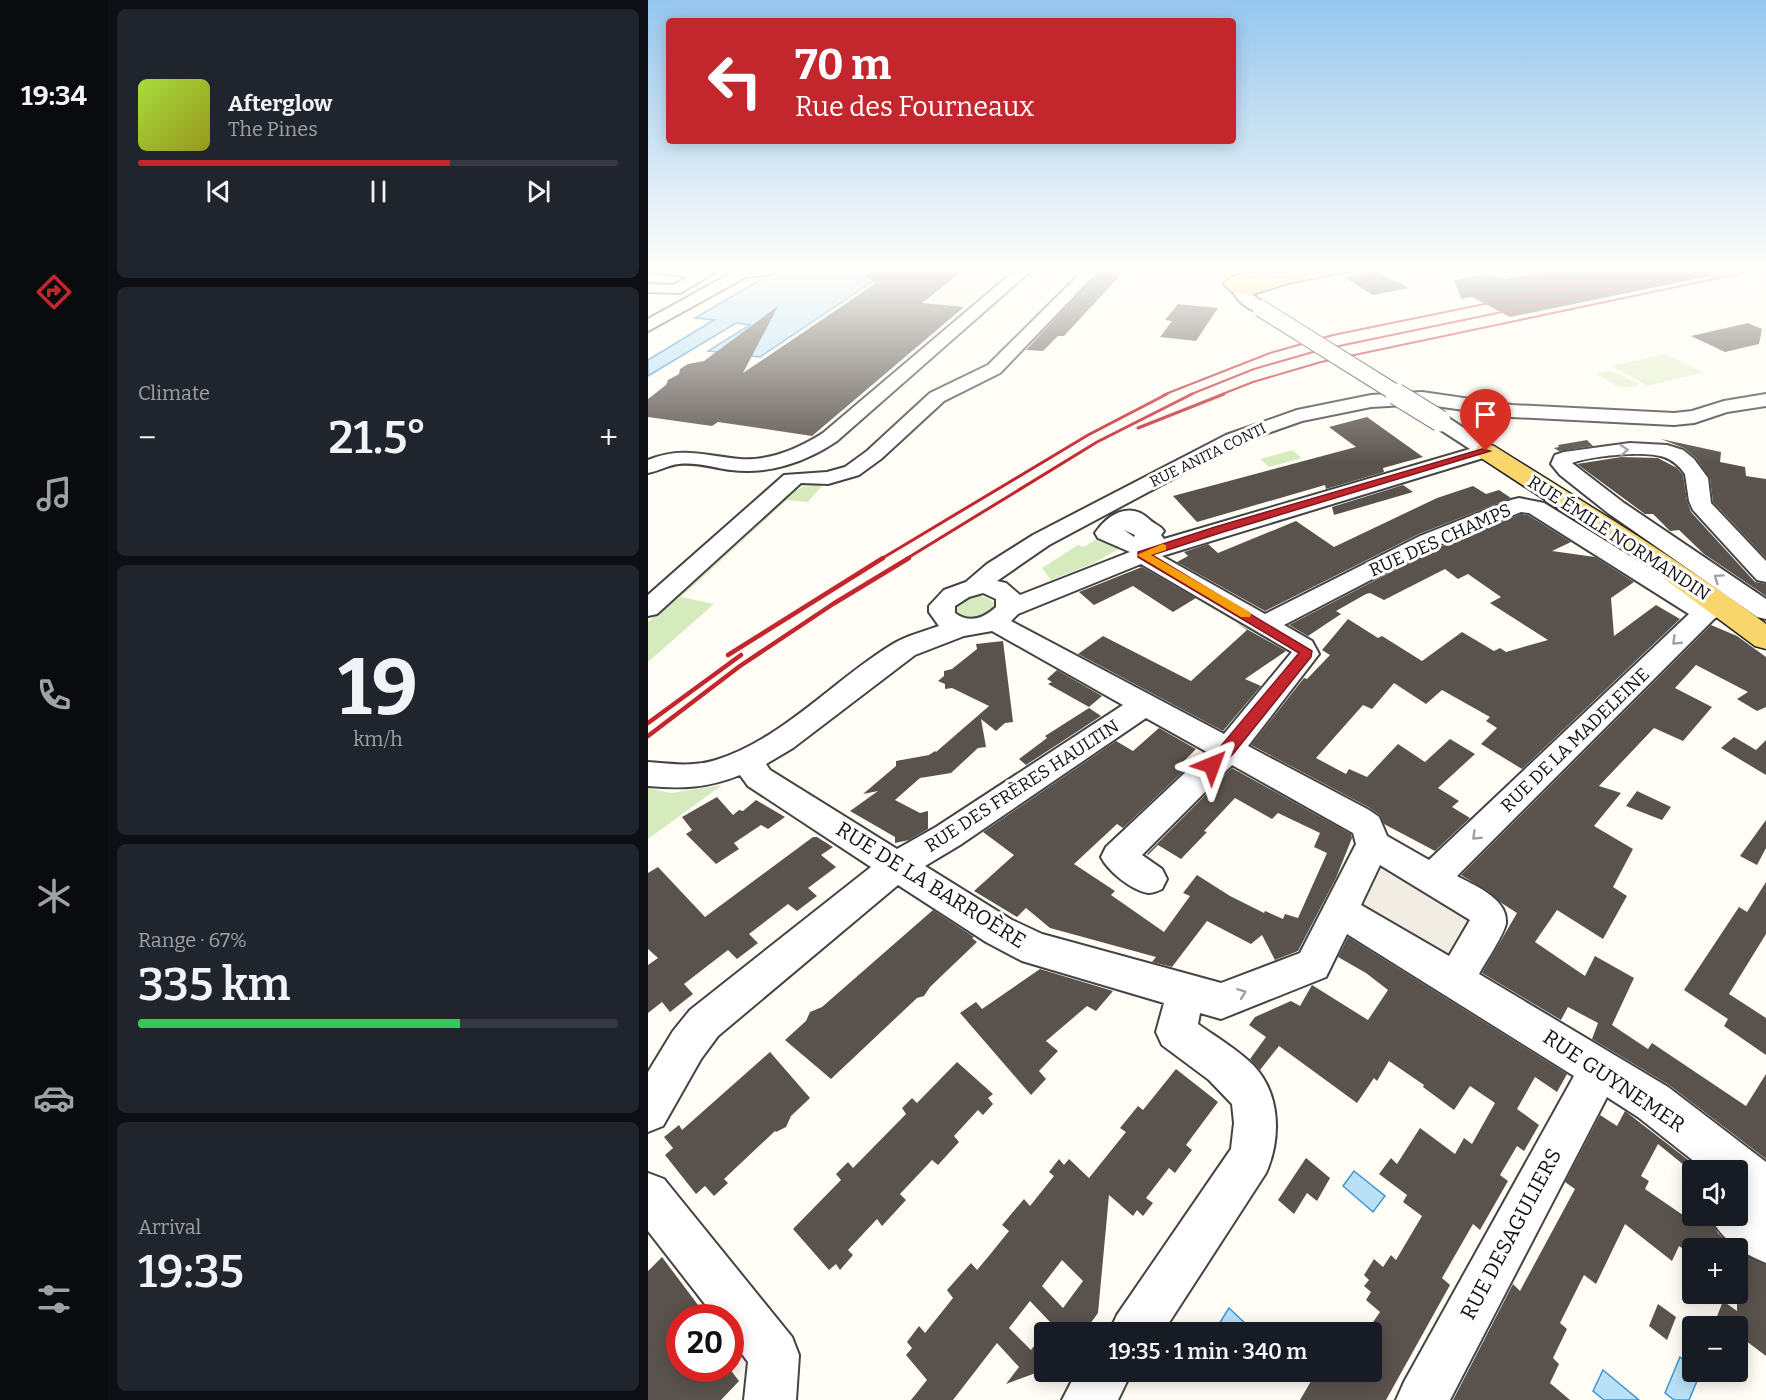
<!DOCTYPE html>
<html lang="en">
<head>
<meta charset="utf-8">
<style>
  body { margin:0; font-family:Bitter,serif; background:#20242c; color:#f1f3f6; height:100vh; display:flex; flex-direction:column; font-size:22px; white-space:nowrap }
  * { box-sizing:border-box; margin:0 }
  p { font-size:20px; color:#9ea1a6 }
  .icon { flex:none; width:33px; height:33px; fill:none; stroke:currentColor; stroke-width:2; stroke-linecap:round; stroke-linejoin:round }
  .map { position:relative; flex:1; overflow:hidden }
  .details { display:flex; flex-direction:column; gap:9px; padding:9px; background:#0d0f14; width:540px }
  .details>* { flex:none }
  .guide { position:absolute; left:18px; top:18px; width:570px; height:126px; border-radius:6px; box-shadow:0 3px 15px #0003; background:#c4262e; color:#fff; overflow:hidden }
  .buttons { position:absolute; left:1034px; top:1160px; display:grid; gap:12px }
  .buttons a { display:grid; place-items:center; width:66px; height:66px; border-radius:6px; background:#171b24; box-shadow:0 3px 15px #0003; font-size:30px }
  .speed { position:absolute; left:18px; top:1304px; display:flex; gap:12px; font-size:30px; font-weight:700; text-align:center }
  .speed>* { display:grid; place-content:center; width:78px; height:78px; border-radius:50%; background:#171b24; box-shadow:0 3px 15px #0003; line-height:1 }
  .speed .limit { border:9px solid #d22; background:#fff; color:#111 }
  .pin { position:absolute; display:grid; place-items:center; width:51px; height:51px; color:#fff; margin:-62px -26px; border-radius:50% 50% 50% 0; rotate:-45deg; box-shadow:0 0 6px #0007 }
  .pin .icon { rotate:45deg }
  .me { position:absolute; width:66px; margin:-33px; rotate:44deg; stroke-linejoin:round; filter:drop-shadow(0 0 4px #0008) }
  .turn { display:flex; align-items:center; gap:21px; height:126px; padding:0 30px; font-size:27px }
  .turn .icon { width:78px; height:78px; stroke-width:2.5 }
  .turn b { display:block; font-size:42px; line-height:51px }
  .big { font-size:45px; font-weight:600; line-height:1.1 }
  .details .tile { flex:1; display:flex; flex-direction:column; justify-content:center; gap:9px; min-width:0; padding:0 21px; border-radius:9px; background:#20242c }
  .details .dial { align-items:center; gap:0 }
  .dial b { font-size:78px; line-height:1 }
  .song { display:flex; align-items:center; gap:18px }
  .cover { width:72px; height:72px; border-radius:9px; background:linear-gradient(135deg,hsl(80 70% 55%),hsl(60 70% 35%)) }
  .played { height:6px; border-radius:3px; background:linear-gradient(90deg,#c4262e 65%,#363941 65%) }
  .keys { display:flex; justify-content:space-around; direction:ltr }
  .heat { display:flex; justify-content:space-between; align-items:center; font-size:33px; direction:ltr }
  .charge { height:9px; border-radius:4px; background:linear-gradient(90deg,#34c759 67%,#363941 0) }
  .trip { position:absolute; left:386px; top:1322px; width:348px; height:60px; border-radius:6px; background:#171b24; box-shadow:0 3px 15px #0003; font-weight:600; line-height:60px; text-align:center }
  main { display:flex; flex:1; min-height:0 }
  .menu { display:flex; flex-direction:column; width:108px; justify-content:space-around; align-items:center; background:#090b0e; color:#9ea1a6 }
  .menu .icon { width:42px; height:42px }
  .menu .selected { color:#c4262e }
  .menu b { font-size:27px; color:#f1f3f6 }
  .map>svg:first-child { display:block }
  .green { fill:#d5ebbd }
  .pitch { fill:#e6f2cf }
  .plaza { fill:#f1ede2 }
  .water { fill:#b9e0f7; stroke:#3f96cf; stroke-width:1.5 }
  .building { fill:#5a524d; fill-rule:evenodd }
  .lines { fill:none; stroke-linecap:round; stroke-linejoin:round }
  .minor-casing { stroke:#444; stroke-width:4 }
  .major-casing { stroke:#222; stroke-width:3 }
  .minor { fill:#fff; fill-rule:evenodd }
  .major { fill:#f9d66b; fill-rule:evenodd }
  .rail-far2 { stroke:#c4262e; stroke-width:2 }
  .rail-far1 { stroke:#c4262e; stroke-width:3 }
  .rail { stroke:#c4262e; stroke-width:4.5 }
  .minor-bridge-far1-casing { stroke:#444; stroke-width:18; stroke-linecap:butt }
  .minor-bridge-casing { stroke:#444; stroke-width:23; stroke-linecap:butt }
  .minor-bridge-far1 { stroke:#fff; stroke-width:16 }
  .minor-bridge { stroke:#fff; stroke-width:21 }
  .oneway { stroke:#a0a0a0 }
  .route { fill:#c4262e; stroke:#7f191e; stroke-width:1.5 }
  .slow { fill:#f59e0b }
  .labels { text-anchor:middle; stroke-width:6; stroke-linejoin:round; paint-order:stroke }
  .far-street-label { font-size:15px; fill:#111; stroke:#fff }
  .street-label { font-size:18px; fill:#111; stroke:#fff }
  .near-street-label { font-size:21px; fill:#111; stroke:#fff }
</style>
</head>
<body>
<main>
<nav class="menu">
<b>19:34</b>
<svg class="icon selected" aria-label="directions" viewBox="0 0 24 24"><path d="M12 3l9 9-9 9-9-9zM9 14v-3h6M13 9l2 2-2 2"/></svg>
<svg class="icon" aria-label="music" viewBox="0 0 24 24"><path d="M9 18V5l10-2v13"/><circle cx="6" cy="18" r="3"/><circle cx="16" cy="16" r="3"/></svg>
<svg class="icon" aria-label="phone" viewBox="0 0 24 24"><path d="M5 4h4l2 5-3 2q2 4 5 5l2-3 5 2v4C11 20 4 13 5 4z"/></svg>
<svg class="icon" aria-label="climate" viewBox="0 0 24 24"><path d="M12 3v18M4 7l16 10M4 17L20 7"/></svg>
<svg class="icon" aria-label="car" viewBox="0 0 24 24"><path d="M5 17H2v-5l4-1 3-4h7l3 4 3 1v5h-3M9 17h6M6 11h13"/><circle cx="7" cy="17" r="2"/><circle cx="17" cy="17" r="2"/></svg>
<svg class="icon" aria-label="filters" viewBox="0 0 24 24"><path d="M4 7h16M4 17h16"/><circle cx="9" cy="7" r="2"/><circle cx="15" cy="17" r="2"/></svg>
</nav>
<section class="details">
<div class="tile">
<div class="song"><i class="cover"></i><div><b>Afterglow</b><p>The Pines</p></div></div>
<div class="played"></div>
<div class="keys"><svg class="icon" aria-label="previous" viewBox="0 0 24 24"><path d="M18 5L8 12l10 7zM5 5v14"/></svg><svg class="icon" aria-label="pause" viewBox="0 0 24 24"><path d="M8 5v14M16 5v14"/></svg><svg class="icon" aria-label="next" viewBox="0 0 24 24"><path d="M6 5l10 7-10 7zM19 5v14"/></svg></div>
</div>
<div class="tile"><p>Climate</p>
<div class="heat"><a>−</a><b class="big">21.5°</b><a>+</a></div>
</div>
<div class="tile dial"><b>19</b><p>km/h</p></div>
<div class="tile"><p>Range · 67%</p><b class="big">335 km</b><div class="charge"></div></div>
<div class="tile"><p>Arrival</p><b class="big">19:35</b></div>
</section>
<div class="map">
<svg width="1118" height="1400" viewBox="0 0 1118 1400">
  <rect width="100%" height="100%" fill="#fffdf5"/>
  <g class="green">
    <path d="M571,267H701L599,278L583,274Z"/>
    <path d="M644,450L654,458L621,467L612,459Z"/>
    <path d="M171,482L174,486L160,502L139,500L33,597L66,604L0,662V622L142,494L152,488Z"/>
    <path d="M458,533L481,543L446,563L403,580L394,568L430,545L436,547Z"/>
    <path d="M331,595L345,601L346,605L341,613C330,619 317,622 308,612L307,608L313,600Z"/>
    <path d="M74,785L0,839V788L23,793Z"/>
  </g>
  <g class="pitch">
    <path d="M1017,354L1055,372L1000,386L964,366Z"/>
    <path d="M960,370L989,383V386L972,388L948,374Z"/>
  </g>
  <g class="plaza">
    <path d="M320,267H365L316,307L274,303L312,274H318L324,270Z"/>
    <path d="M806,267H899L902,270L858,279L840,274L826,277L808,286L804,284L821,275Z"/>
    <path d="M725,844L830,906L808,980L692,911Z"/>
  </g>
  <g class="water">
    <path d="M134,267H246L112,357L60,351L102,325L88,323L0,376V360L66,320L47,318Z"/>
    <path d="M706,1171L737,1196L725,1212L695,1186Z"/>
    <path d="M581,1308L599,1325L594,1332H566Z"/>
    <path d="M1032,1357L1044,1367V1371L1052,1374L1041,1400H1026L1017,1393Z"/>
    <path d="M955,1370L991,1400H956L945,1391Z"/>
  </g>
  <g class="building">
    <path d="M250,267H320L274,303L316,307L164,436L70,422L64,426L0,417V399L18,385L20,380L31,374L32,369L40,364L56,361L130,306L95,373L228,283L216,275L234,268L244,271Z"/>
    <path d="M456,267H480L416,336H410L395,351L378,350Z"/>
    <path d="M918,267H1066L1067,275L862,317L824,297L813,299L806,280L840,274L858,279Z"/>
    <path d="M729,271L761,288L725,295L696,277Z"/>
    <path d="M530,304L570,308L548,341L512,337L524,321L517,320Z"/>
    <path d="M1100,323L1114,329L1111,344L1077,352L1043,336Z"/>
    <path d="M719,417L775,457L735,468L736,472L678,489L677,485L549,522L525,496L708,447L681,427Z"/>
    <path d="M1013,439L1073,452L1072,462L1097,467L1098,476L1118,479V558L1065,502L1062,478L1048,458L1036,448Z"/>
    <path d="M939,440L945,446L911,451L906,448L911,447L910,445Z"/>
    <path d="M973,457L1010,458L1029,468L1035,475L1039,501L1043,512L1107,582L1118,584V596L1056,554L1031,530L1022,531L1005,514H997L929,464Z"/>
    <path d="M755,485L765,492L686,515L684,507Z"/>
    <path d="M825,486L838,494L851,490L863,498L771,534L617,611L529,562L540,556L536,552L560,544L570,553L648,521L686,547L789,498Z"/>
    <path d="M873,514L880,515L923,542L904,551L947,557L986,582L963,598L966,636L1008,605L1032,619L874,769L833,744L849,728L838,721L842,717L794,690L778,704L746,683L724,709L715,705L668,758L698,774L701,769L719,777L750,744L777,762L802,739L827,754L790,788L811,801L804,807L822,818L787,851L736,824L732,815L722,808L603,745L656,678L659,679L682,655L674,650L700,619L730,638L734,636L774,661L814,632L846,651L852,648L858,652L900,640L842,603L853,597L830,581L820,574L810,579L797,569L736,600L722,593L718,594L688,611L693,614L660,636L641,625L789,548Z"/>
    <path d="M494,567L548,598L525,612L485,586L446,605L431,592Z"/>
    <path d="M588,623L638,651L597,679L613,686L575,731L430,654L455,636L543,681L599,630Z"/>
    <path d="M1063,625L1089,636L1118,657V707L1109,711L1089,699L1100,692L1048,665L1027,688L1064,707L1035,741L1006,728L951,786L973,793L946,826L985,849L965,887L979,896L955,939L909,910L887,942L937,976L947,956L986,978L964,1025L1000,1049L1004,1043L1098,1106L1118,1074V1159L1021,1085L944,1039L950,1023L920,1007L913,1020L834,973L869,913L855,904L841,892L813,875Z"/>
    <path d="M355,641L365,722L357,723L348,731L333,719L338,747L330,748L303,773L272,778L247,800L272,813L280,811V829L261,840L247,843V837L202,811L230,791L215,794L248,766V761L281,755L287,751L288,752L341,706L304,688L297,689V684L290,681L296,676V671L304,669L329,649L328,644Z"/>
    <path d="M409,670L454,696L441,707L400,684L404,682L399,679Z"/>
    <path d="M441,708L453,716L378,765L371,759L399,738L397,736Z"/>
    <path d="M511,728L548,749L535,762L541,766L475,828L469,824L426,864L467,891L463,895L516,932L542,896L535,893L549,875L582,896L616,913L617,911L635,919L637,914L650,918L679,853L666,847L672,833L630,813L624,819L587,798L556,831L559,832L533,859L510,845L500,855L499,854L584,768L703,834L704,838L688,878L650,951L627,960L614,935L603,944L559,921L524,967L504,962L508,957L402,928L378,908L369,917L326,891L366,855L335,832L468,741L485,751Z"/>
    <path d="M1086,737L1108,750L1118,740V775L1073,748Z"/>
    <path d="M989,791L1023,807L1014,820L978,806Z"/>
    <path d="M69,797L85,815L91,810L95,811L108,800L137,817L120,829L113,825L86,843L91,849L68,864L38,834L44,830L34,817Z"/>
    <path d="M1118,820V848L1109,865L1092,856Z"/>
    <path d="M165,837H169L185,847L173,855L188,867L160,888L169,896L149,911L140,904L101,934L110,943L89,959L80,950L36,984L45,994L22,1012L14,1002L0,1013V965L10,958L0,949V873L10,867L57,917Z"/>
    <path d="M1118,882V934L1081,994L1118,1018V1055L1076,1026L1080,1019L1036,990L1091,907L1099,912Z"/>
    <path d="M285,910L326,937L324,938L329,942L282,987L276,996L269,998L183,1079L137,1040L158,1021L162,1012L174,1007Z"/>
    <path d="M700,937L919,1074L909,1092L887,1077L869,1109L891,1125L876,1151L869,1146L852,1175L860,1181L832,1230L825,1224L794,1278L802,1285L738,1400H652L669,1371H723V1325L732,1312L718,1300L723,1292L716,1286L721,1280L716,1275L726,1259L735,1267L743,1255L748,1260L774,1216L755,1202L759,1195L731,1174L743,1158L749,1164L772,1128L807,1154L816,1138L824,1144L847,1103L822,1086L806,1110L775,1087L776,1085L741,1061L729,1081L726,1078L709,1103L631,1046L612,1070L602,1059L618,1037L601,1025L607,1017L643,1001L652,1006L664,985L720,1020L740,990L718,973L690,957Z"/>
    <path d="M392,969L465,991L448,1011L439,1006L398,1041L410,1051L391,1071L398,1079L383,1095L312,1013L328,1002L334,1009Z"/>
    <path d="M122,1052L162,1098L143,1116L138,1127L128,1132L127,1131L76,1179L80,1183L66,1196L57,1186L48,1194L17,1155L25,1148L16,1137L31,1125L34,1130Z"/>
    <path d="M309,1062L345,1094L340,1098L345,1104L335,1115L330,1110L306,1136L311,1142L290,1165L284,1160L252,1194L258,1200L234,1226L229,1219L200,1250L205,1255L192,1270L188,1264L181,1270L145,1229L193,1180L188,1174L200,1162L205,1168L258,1114L254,1108L264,1098L269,1103Z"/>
    <path d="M528,1069L570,1102L538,1145L544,1150L535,1162L527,1173L521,1168L498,1198L505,1203L495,1216L489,1210L485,1216L461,1195L450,1313L436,1332H397L403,1323L382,1301L361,1328L383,1350L396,1333V1370L358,1384L371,1367L349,1343L305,1400H263L279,1380L258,1355L264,1348L259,1342L271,1326L277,1333L305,1298L299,1290L323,1263L329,1270L340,1257L361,1231L354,1225L376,1199L382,1206L406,1176L401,1172L411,1159L416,1165L421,1159L441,1178L478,1132L472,1128L490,1106L495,1110ZM414,1260L435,1281L415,1308L394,1286Z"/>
    <path d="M977,1111L1053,1170H1042L1010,1144L993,1176L1001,1181L997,1189L1045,1222L1049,1215H1060L1070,1233L1086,1248H1034L1031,1246L1024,1261L977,1224L948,1284L936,1275L912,1323L919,1329L905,1358L911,1364L902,1383L922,1400H805L865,1284L872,1291L927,1189L917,1182L952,1115L969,1126Z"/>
    <path d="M658,1158L682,1178L669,1201L659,1193L646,1214L630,1200Z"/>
    <path d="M1089,1250L1118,1265V1356L1089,1334V1326H1078L1068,1319L1075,1301L1089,1311Z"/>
    <path d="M14,1257L59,1317H32V1368H81L91,1381L73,1400H0V1271Z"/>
    <path d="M1010,1304L1028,1317L1019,1340L1001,1326Z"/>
  </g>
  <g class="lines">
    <defs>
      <g id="minor">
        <path d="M0,267C15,267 54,264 64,274L32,293L0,292V284L25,285L41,277L0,272Z"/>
        <path d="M107,267H132L124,273L96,278L0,331V319L87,271Z"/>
        <path d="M371,267H387L189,441C158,462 120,475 83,470C66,468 49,462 31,464C20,465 11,471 0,473V460C35,446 57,456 92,459C122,461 150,449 175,433Z"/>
        <path d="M439,267H454L352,373L296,401L233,459L211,475L180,484L153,483L9,614L0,616V595L136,475L179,472L197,467L219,451L282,393L340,365Z"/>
        <path d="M590,284L595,285C603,296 612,298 620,308L618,311C603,315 588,300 583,288Z"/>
        <path d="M774,392L864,405L1026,413L1044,411L1076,401L1118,394V406L1079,412L1046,423L1026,425L864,417L774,404L723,407L654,421L592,443L401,545L349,581L358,583L372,595L482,552L450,538L447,533C459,515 482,500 502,520C506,524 512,525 516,531L513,535L516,539L822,449L785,425L782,421L785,417H799L845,447L848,451L845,455L514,556L617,614L772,536L863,500L871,498L896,503L1057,602L1072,595L1081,597L1085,603L1081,609L1066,619L809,876C825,885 860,898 858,923C857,933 837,963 831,974L1020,1087L1118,1162V1263C1094,1253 1072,1239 1062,1215H1089V1170H1057L990,1117L959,1097L802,1400H748L756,1382L926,1076L699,934L678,977L573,1019L552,1013L550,1024C568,1037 589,1049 605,1065C633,1094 633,1139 618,1173L515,1332H461L469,1315L583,1149L586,1123L584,1104L561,1080L514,1045L508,1032L516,1003L374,961L338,942L250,885L70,1036L53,1059L15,1126L0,1132V1072L25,1031L42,1010L223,867L100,786L92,775C60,788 34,789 0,786V762C23,764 46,767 68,760C134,739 183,683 240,647C255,637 273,632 291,626L281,612V606L296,590L318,582L339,564L385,535L578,435L649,410L723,395ZM873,512L881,513L1041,614L781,860L739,836L731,817L721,810L600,746L671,654L664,641L636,625L788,546ZM476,530L487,535L486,537ZM493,564L644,652L576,734L363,621L370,614ZM335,593L348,599V607C336,618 322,624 307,613V606L321,597ZM344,631L475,705L288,827L249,849L122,770L118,764L145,748L267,655L316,636ZM498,718L559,752L458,847L453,857C460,871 483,890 500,893C505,893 510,891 514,889L519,879L514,869L494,855L584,765L705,833L708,844L652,953L573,983L394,934L364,920L277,866L312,845ZM732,865L822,920L801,956L713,905Z"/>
        <path d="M982,443L1019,445L1035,450L1046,459L1060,478L1063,503L1118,561V582L1109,580L1045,510L1041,501L1037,474C1032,467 1025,460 1016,457C996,450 942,456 924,463L976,503L1118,599V619L1109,617L960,513L912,475L903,464L907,455L916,452Z"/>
        <path d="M0,1173L16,1179L144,1337L151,1355L148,1400H96L100,1362L82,1338V1317H67L0,1231Z"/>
        <path d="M429,1371H484L470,1400H414Z"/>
      </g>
      <g id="major">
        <path d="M671,267H709L707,270L641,283L603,295L584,292L575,284C588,268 618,274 636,273C648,272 659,269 671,267Z"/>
        <path d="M838,444L846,446C938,504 1031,559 1118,624V649L1107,646L1006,571L830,456L826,451L830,446Z"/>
      </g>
    </defs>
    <use href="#minor" class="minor-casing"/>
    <use href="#major" class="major-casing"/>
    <use href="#minor" class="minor"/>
    <use href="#major" class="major"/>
    <g class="rail-far2">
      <path d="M515,395L622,353L685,335L1017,267"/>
      <path d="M541,395L606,369L672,350L1069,267"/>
      <path d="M572,395L605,382L673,362L1118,268"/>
    </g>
    <g class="rail-far1">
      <path d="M490,428L576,394"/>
      <path d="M233,559L440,435L519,394"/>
      <path d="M258,559L449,442L544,394"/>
    </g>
    <g class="rail">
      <path d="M80,655L235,558"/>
      <path d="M0,723L93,655"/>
      <path d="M0,736L92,666L185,604L261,558"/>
    </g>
    <defs>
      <path id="minor-bridge-far1" d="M612,308L751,395"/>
      <path id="minor-bridge" d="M748,394L792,421"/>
    </defs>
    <use href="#minor-bridge-far1" class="minor-bridge-far1-casing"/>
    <use href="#minor-bridge" class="minor-bridge-casing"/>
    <use href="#minor-bridge-far1" class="minor-bridge-far1"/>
    <use href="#minor-bridge" class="minor-bridge"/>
  </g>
  <defs><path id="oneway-chevron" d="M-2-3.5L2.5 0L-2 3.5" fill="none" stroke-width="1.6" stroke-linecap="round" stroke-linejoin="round" transform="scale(1.5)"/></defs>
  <g class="oneway">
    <use href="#oneway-chevron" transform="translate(976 450) rotate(-5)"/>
    <use href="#oneway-chevron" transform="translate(1070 578) rotate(-145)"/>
    <use href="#oneway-chevron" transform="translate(1028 641) rotate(136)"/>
    <use href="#oneway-chevron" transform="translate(828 836) rotate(136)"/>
    <use href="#oneway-chevron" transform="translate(594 993) rotate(-21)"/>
  </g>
  <linearGradient id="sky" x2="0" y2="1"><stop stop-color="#95c6ee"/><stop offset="0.58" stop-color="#fffefa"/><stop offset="1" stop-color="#fffefa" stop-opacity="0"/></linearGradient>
  <rect width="1118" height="463" fill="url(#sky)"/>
  <path class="route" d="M834,449L842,451L575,532L504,555L664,651L663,657L585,754L569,769H559L557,765L651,653L490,557V552L567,527Z"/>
  <path class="slow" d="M514,544L518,545V550L503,555L602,612L603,614L602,617H593L489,555Z"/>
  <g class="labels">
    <g class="far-street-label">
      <text transform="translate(560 455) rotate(-26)" y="5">RUE ANITA CONTI</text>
    </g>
    <g class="street-label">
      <text transform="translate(971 538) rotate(33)" y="6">RUE ÉMILE NORMANDIN</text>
      <text transform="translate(792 540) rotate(-24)" y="6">RUE DES CHAMPS</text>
      <text transform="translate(927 740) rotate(-44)" y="6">RUE DE LA MADELEINE</text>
      <text transform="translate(374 786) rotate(-33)" y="6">RUE DES FRÈRES HAULTIN</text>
    </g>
    <g class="near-street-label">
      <text transform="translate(283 885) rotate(32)" y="7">RUE DE LA BARROÈRE</text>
      <text transform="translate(966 1081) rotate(34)" y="7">RUE GUYNEMER</text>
      <text transform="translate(863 1234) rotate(-62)" y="7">RUE DESAGULIERS</text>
    </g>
  </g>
</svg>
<div class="buttons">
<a><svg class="icon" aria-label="sound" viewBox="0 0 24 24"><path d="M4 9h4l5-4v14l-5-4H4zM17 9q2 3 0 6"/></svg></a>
<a>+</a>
<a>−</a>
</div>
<div class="speed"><div class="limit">20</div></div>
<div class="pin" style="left:838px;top:451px;background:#d93025"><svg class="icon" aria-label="arrive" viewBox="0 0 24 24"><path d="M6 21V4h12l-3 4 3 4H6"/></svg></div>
<svg class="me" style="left:564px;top:765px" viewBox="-20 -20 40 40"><path d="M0-17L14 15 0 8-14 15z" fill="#c4262e" stroke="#fff" stroke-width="4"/></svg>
<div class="trip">19:35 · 1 min · 340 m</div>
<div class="guide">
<div class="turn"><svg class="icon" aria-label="left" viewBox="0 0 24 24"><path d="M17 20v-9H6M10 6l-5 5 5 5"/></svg><div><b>70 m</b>Rue des Fourneaux</div></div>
</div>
</div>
</main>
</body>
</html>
